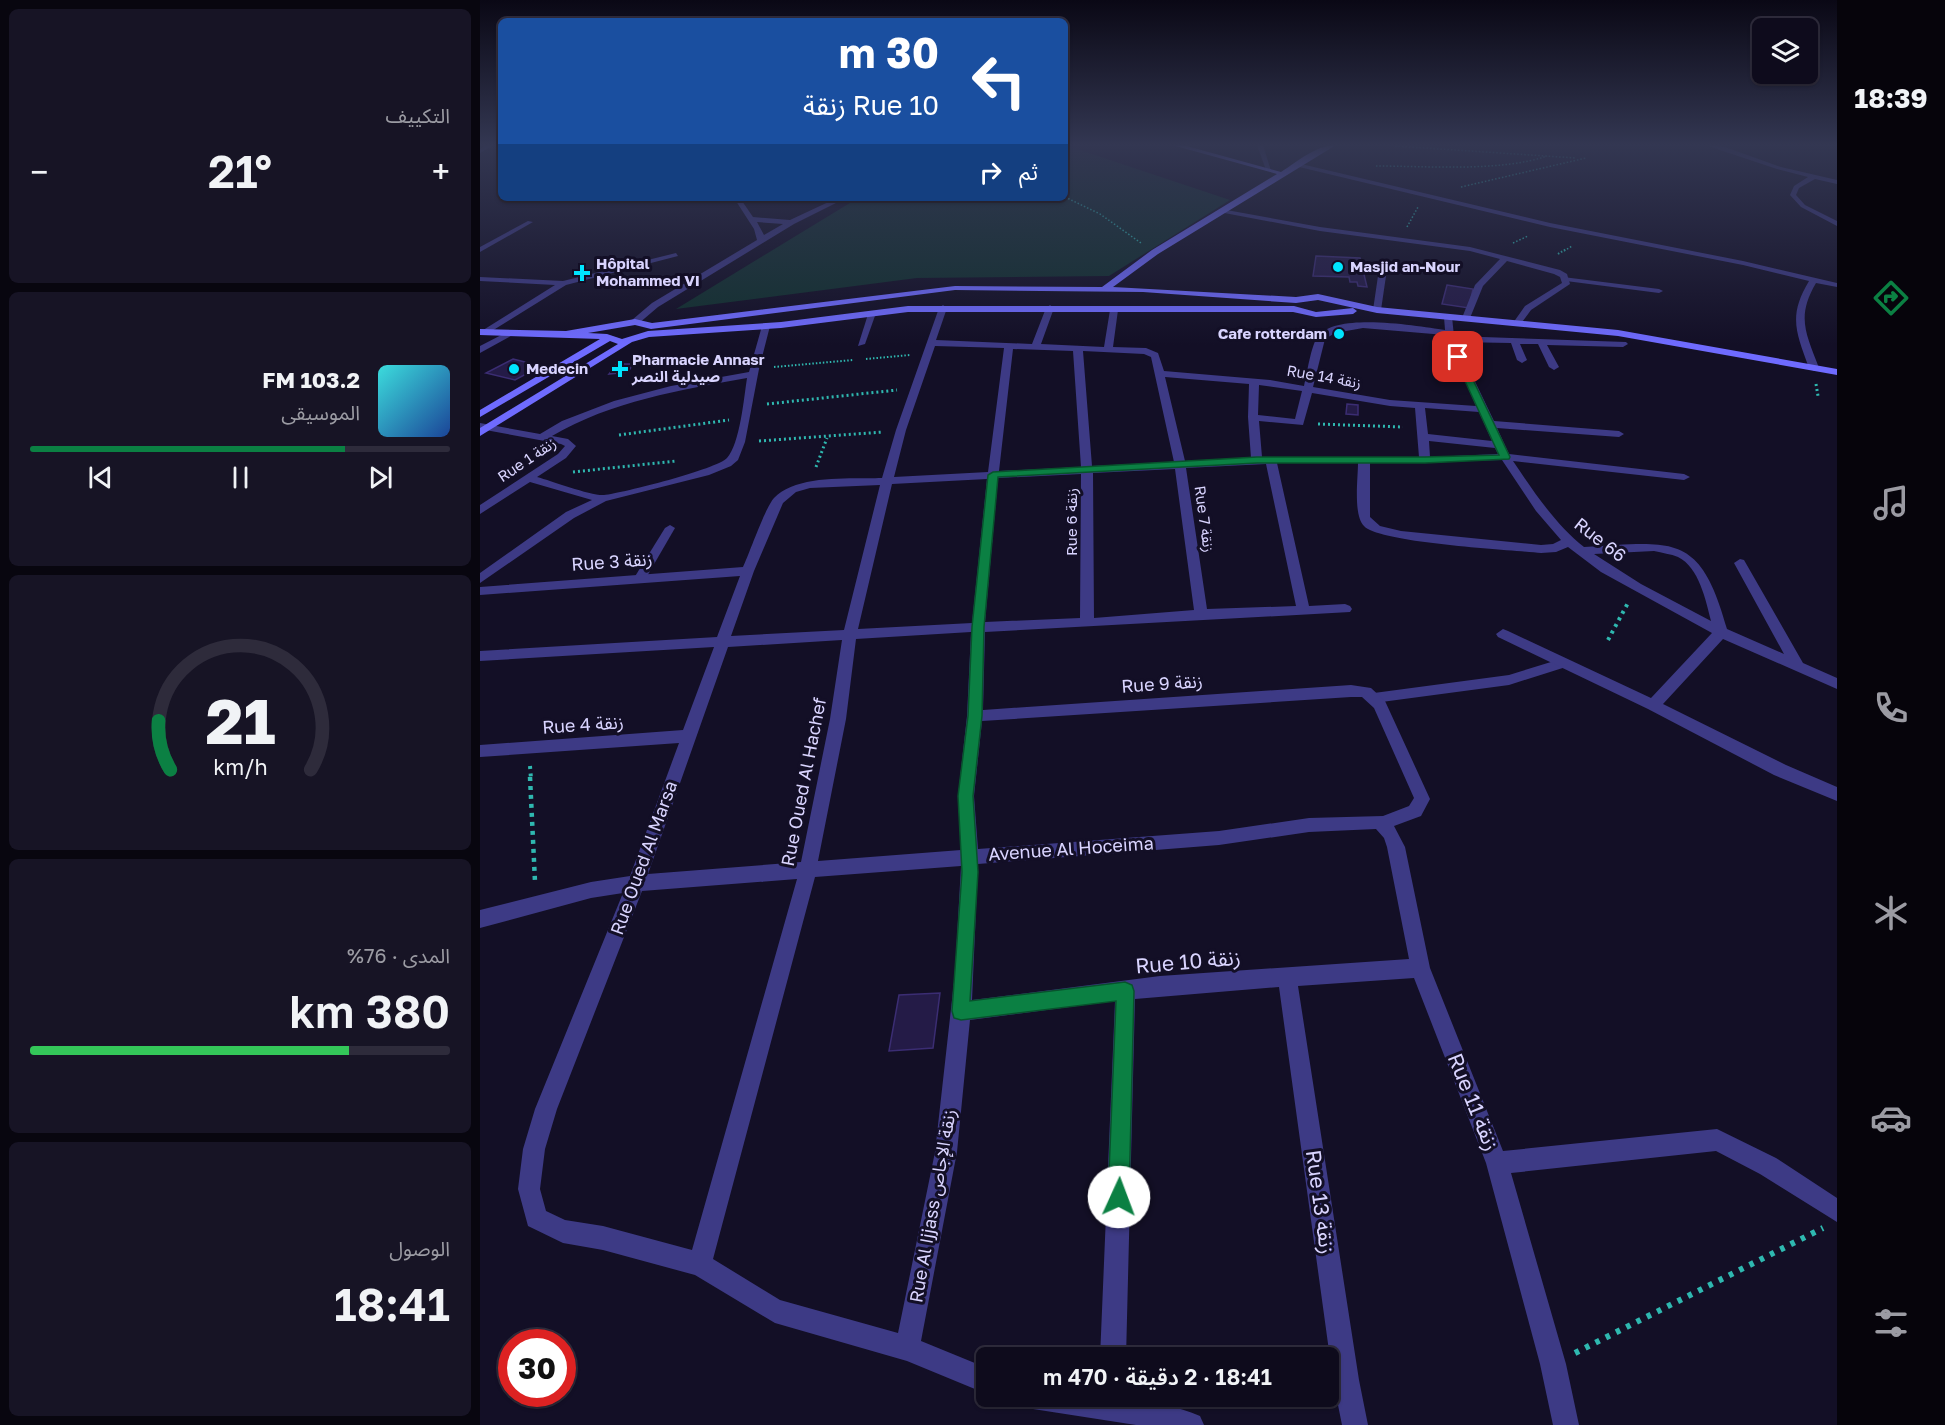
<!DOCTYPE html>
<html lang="ar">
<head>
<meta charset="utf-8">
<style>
  body { margin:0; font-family:"Golos Text","Noto Sans Arabic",sans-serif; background:#171425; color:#f1f3f6; direction:rtl; height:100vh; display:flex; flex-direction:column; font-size:22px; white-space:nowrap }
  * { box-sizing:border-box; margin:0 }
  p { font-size:20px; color:#9b9ba3 }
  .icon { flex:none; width:33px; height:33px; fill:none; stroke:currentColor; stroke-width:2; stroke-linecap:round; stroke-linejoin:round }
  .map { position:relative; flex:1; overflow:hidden; direction:ltr }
  .sheet { display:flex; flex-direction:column; gap:9px; padding:9px; background:#08060f; width:480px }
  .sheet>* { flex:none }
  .banner { position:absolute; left:18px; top:18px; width:570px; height:183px; border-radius:9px; box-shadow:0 2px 4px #0004,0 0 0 2px #2e2b3b; direction:rtl; background:#1a4fa0; color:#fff; overflow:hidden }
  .controls { position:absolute; left:1272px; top:18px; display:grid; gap:12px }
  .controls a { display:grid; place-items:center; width:66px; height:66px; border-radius:9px; background:#0e0b1c; box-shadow:0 2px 4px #0004,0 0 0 2px #2e2b3b; font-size:30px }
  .speed { position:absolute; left:18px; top:1329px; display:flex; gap:12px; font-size:30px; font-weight:700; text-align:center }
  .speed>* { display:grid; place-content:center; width:78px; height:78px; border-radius:50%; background:#0e0b1c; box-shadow:0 2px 4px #0004,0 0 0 2px #2e2b3b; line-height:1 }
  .speed .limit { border:9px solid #d22; background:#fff; color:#111 }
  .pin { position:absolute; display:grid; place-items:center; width:51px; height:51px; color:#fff; margin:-26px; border-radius:12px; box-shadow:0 3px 9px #0006 }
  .me { position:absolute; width:66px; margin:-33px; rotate:2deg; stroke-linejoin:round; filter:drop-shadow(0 0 4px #0008) }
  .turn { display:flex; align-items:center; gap:21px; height:126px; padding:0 30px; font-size:27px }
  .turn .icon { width:78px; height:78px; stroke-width:2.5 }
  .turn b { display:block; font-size:42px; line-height:51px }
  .then { display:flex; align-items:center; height:57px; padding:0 30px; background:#0003; gap:12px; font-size:22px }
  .big { font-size:45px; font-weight:600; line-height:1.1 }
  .sheet .card { flex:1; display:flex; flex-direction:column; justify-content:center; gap:9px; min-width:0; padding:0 21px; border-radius:9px; background:#171425 }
  .sheet .dial { align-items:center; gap:0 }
  .dial svg { height:156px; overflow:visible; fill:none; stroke:#2e2b3b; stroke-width:7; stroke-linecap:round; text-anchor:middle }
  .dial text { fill:#f1f3f6; stroke:none }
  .song { display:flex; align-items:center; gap:18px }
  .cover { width:72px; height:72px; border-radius:9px; background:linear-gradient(135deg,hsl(180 70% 55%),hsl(220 70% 35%)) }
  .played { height:6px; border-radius:3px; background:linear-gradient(90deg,#0b8043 75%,#2e2b3b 75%) }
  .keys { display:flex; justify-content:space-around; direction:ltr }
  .heat { display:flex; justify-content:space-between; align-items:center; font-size:33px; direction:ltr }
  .charge { height:9px; border-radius:4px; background:linear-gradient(90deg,#34c759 76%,#2e2b3b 0) }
  .trip { position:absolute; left:496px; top:1347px; width:363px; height:60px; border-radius:9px; background:#0e0b1c; box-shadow:0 2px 4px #0004,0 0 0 2px #2e2b3b; font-weight:600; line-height:60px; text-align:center; direction:rtl }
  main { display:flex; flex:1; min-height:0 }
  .dock { display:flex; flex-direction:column; width:108px; justify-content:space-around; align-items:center; background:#06040b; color:#9b9ba3 }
  .dock .icon { width:42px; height:42px }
  .dock .active { color:#0b8043 }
  .dock b { font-size:27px; color:#f1f3f6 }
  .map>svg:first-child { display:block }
  .green { fill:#12302f }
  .building { fill:#241b47; stroke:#3b2d73; stroke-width:1.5 }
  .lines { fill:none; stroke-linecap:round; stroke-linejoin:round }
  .path-far5 { stroke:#2fb8b0; stroke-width:1.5; stroke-dasharray:1.5 2; stroke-linecap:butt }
  .path-far4 { stroke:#2fb8b0; stroke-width:2; stroke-dasharray:1.5 2; stroke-linecap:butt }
  .path-far3 { stroke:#2fb8b0; stroke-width:3; stroke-dasharray:2 3; stroke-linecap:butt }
  .path-far2 { stroke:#2fb8b0; stroke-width:4; stroke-dasharray:3 4.5; stroke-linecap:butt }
  .path-far1 { stroke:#2fb8b0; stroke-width:4.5; stroke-dasharray:4 5; stroke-linecap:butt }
  .path { stroke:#2fb8b0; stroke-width:6; stroke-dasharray:4.5 7; stroke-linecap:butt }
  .lane { fill:#3d3a85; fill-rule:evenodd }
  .street { fill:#3d3a85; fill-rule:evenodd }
  .secondary { fill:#6f6bff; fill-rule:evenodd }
  .route { fill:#0b8043; stroke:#07532c; stroke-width:1.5 }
  .poi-dot { fill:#00e5ff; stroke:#130f26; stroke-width:2 }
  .labels { text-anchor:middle; stroke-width:6; stroke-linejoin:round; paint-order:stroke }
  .far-poi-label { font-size:15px; font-weight:bold; fill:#d9d4ff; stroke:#130f26; text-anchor:start }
  .far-street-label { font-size:15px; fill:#d9d4ff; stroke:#130f26 }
  .street-label { font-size:18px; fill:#d9d4ff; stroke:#130f26 }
  .near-street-label { font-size:21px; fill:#d9d4ff; stroke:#130f26 }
</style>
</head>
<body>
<main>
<nav class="dock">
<b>18:39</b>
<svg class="icon active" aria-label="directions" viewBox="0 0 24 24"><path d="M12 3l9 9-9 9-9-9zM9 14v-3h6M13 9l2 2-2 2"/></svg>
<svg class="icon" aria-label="music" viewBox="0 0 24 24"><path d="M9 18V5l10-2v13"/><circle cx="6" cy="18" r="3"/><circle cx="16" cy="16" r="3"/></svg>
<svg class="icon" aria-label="phone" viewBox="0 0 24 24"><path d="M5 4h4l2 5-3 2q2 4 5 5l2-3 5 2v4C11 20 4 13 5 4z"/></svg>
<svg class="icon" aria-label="climate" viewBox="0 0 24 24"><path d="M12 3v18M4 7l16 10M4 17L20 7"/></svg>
<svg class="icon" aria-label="car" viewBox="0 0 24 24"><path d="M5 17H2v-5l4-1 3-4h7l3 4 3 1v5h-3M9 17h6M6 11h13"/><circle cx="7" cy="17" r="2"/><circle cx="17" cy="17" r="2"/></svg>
<svg class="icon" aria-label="filters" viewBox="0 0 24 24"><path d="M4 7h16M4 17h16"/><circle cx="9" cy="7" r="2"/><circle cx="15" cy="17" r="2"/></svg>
</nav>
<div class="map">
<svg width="1357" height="1425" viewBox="0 0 1357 1425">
  <rect width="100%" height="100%" fill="#130f26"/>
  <path class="green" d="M585,145L750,200L629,276L437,278L196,309L378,198H585Z"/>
  <g class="building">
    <path d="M836,256L880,258L887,287L878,286L877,282H870L869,277L833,276Z"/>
    <path d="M967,285L993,289L989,308L962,304Z"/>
    <path d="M33,359L61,366L35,380L6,373Z"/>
    <path d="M137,364H153L148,372L129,374Z"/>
    <path d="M867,404L878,405V415L866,414Z"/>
    <path d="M460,993L453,1048L409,1051L419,995Z"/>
  </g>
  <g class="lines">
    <g class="path-far5">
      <path d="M915,146L1096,158"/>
      <path d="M896,166C947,166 1021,172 1067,156"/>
      <path d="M981,187L1106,158"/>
      <path d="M585,197L620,214L661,243"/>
      <path d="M927,227L938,207"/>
      <path d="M1033,243L1048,236"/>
      <path d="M1084,251L1092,246"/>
    </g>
    <g class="path-far4">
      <path d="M1078,254L1086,249"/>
      <path d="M386,359L430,355"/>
      <path d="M294,367L373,360"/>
    </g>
    <g class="path-far3">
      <path d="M1336,384L1338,396"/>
      <path d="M287,404L417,390"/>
      <path d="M838,424L923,427"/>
      <path d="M139,435L249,420"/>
      <path d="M279,441L403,432"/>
      <path d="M336,467L347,438"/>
      <path d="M93,472L196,461"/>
    </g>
    <g class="path-far2">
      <path d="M1128,640L1149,601"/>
      <path d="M50,766L51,779"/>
    </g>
    <path class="path-far1" d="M50,777L55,882"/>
    <path class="path" d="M1095,1353L1343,1228"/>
    <g class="lane">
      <path d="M777,145H783L791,171L786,170Z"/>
      <path d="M48,221L53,222L0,252V247Z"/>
      <path d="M196,253L198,256L86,285L7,334L0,332L75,285L0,281V277L83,281Z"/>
      <path d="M1083,277L1179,289L1183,291L1179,293L1086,281L1082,279Z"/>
      <path d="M389,311L396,313L385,344L378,346Z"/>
      <path d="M190,525L195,528L166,578L160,582L156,581L154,578L185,528Z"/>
      <path d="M1084,658L1090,663L1089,666L1029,685L894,703L887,698L894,693L1029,675Z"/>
    </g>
    <g class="street">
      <path d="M6,145H14L0,153V149Z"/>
      <path d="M1225,145L1245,147L1301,167L1357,180V184L1335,179L1319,188L1316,195L1325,205L1357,221V226L1321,207L1310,195L1314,186L1328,177L1297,169Z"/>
      <path d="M817,163L1070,223L1263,261L1357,283V287L1336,283C1316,317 1326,333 1339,368L1334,371L1329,368C1316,332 1308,316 1329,281L1263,265L1070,227L815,166Z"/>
      <path d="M254,198H260L273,217L310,220L357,198H366L314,224L178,307L158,324H152V320L172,303L277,240L274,229ZM277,222L303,224L284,235Z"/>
      <path d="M741,209L840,227L990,247L1080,270L1087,274L1090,284L1051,310L1040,325H1034L1033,323L1045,306L1082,283L1080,277L1074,274L1027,261L1003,286L990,318L986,321L982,318L995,285L1020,259L990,251L840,231L739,212Z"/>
      <path d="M902,274L906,276L901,310L897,313L893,310L898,276Z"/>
      <path d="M463,305L467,308L456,340L552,344L566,308L570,305L574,308L561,344L624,347L630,310L634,307L638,310L633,347L666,348L678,353L684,371L790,380L824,386C827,374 831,345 838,336C857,312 937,326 965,330L964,317L968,314L972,317L974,336L1146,342L1148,344L1143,347L1067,345L1079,367L1074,370L1069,367L1058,344H1040L1047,360L1042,363L1037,360L1031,343L976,342L1014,421L1139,431L1144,434L1139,437L1017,428L1029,454L1204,474L1210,477L1204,480L1033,461C1054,492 1075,524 1104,547C1194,542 1220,532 1247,629L1304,654L1254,563L1260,559L1264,560L1323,663L1357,678V689L1243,639L1183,704L1306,765L1357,787V801L1294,775L1168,709L1018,637L1016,634L1023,629L1028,631L1171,698L1232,633L1121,572L1088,547L1076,552L1061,553C1032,550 899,543 884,526C873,515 878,479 878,463H797L829,606L865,604L870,606L872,609L870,612L505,632L503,710L871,685L891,688L905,701L950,799L941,816L914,826L925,847L950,968L1023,1151L1237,1129L1296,1158L1357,1198V1222L1280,1174L1236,1151L1031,1173L1086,1364L1099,1425H1073L1060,1364L1006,1163L934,978L818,986L879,1380L888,1425H862L853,1380L799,987L655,999L646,1358H620L635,1001L490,1020L477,1152L441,1341L507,1368V1394L427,1361L295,1323L215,1275L123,1250L83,1243L48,1226L38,1189L43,1149L55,1109L143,893L111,898L0,928V910L111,882L150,876L199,743L0,757V745L203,730L234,647L0,661V651L237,637L260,576L0,595V587L263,567C270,552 285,508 294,498C316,474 372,479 402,478L416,430L459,308ZM883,328L965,335L996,406L910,400L833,387L845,339L855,333ZM455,346L524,348L508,472L414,477L426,430ZM533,349L593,351L601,467L519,471ZM603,351L664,354L671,357L694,462L612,466ZM685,377L769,384L768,417L771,458L705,461ZM779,385L822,391L815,419L778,415ZM832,393L910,406L935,408L939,457H782L779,421L823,425ZM945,408L999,412L1012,441L948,434ZM949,441L1015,448L1018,454L950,457ZM1022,460L1056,511L1081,540L1073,544L1061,545L921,531L900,526L890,517V463ZM786,464L816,606L727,609L706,468ZM695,469L714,610L614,618L613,473ZM601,474L600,618L505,622L518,478ZM507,479L492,623L378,629L412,484ZM400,485L364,630L251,636L274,571L303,503L316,492L330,488ZM1174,551C1182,553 1191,554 1198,557C1219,567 1226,601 1231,621L1161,584L1114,554ZM491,632L487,716L478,796L481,850L338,861L366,719L376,639ZM362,640L350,719L321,862L168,874L248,647ZM871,697H882L894,708L934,798L929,806L903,816L829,818L739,831L498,849L494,796L502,721ZM896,829L904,838L907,847L929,959L680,976L492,1000L498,864L739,845L829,832ZM481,866L475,973L455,1152L418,1333L300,1300L233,1259L335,877ZM317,879L212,1250L123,1226L85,1220L66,1211L60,1189L65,1149L77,1109L162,891Z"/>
      <path d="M286,323L290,326L279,369L265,442L258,460L251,466L229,475L126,501L94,518L0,583V573L86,512L112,500L50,482L0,514V505L78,454L85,446L81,444L0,429V423L60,434L82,421L134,401L191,386L269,372L282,326ZM267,378C264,397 260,444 247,458C237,469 143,493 124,495C111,496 72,481 57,477L86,458L96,446L88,439L72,436C132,401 200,390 267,378Z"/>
      <path d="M31,330L38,332L0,353V346Z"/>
      <path d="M540,1396C601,1396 663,1392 720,1416L724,1425H656L553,1409L544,1405Z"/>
    </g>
    <path class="secondary" d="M692,145H703L801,172C817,162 836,145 856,145L678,254L633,287L816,297L838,294L897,307L1138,330L1357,369V375L1138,336L897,313L838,300L816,303L663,292L475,290L171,329L155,325L108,333L127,334L142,339L168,331L301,322L428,306H814L836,312L873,308L877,311L873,314L836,317L813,312H428L301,328L169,337L152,342L0,436V428L138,344L130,341L0,417V410L120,339L0,335V329L86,331L155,319L172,323L475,286L622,287L672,250L797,174Z"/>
  </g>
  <linearGradient id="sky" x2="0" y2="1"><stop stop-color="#0a0815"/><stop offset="0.42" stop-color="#333752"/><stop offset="1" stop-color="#333752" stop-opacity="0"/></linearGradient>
  <rect width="1357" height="345" fill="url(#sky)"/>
  <path class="route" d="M978,354L982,357L1030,457L1029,459L945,463H777L518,477L504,627L502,716L493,796L498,872L490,1001L645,982L652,985L654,991L649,1197L646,1205L639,1208L631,1205L628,1197L636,1001L481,1020L474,1018L472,1011L482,872L478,796L488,716L492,627L508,475L513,472L777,457H945L1019,455L974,357Z"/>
  <g class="poi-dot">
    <circle cx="858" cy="267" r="6"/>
    <path d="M99 264h6v6h6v6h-6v6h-6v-6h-6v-6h6z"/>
    <circle cx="859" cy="334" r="6"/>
    <circle cx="34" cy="369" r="6"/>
    <path d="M137 360h6v6h6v6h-6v6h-6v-6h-6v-6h6z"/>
  </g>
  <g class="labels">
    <g class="far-poi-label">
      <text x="116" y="269">Hôpital<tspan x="116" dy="17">Mohammed VI</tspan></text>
      <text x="870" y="272">Masjid an-Nour</text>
      <text x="847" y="339" text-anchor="end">Cafe rotterdam</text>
      <text x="152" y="365">Pharmacie Annasr<tspan x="152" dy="17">صيدلية النصر</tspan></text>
      <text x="46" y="374">Medecin</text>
    </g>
    <g class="far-street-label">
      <text transform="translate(844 377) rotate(10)" y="5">Rue 14 زنقة</text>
      <text transform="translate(47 460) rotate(-34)" y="5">Rue 1 زنقة</text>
      <text transform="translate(724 519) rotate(82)" y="5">Rue 7 زنقة</text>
      <text transform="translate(592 522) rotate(-90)" y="5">Rue 6 زنقة</text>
    </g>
    <g class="street-label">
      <text transform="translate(1120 540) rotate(38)" y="6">Rue 66</text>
      <text transform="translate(132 562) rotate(-4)" y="6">Rue 3 زنقة</text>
      <text transform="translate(682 684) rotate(-4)" y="6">Rue 9 زنقة</text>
      <text transform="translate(103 725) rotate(-4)" y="6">Rue 4 زنقة</text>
      <text transform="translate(324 782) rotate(-79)" y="6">Rue Oued Al Hachef</text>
      <text transform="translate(591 849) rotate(-4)" y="6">Avenue Al Hoceima</text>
      <text transform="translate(164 858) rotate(-70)" y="6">Rue Oued Al Marsa</text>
      <text transform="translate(453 1206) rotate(-80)" y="6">Rue Al Ijjass زنقة الإجاص</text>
    </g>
    <g class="near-street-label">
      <text transform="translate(708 962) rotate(-5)" y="7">Rue 10 زنقة</text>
      <text transform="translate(993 1102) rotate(68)" y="7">Rue 11 زنقة</text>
      <text transform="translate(840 1202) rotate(82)" y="7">Rue 13 زنقة</text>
    </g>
  </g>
</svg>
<div class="controls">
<a><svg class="icon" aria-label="layers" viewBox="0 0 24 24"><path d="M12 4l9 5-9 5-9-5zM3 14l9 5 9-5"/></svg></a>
</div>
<div class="speed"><div class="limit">30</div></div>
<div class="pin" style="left:978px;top:357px;background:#d93025"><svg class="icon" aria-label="arrive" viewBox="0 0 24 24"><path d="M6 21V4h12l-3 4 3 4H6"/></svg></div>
<svg class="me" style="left:639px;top:1197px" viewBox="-20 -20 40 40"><circle r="19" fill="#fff"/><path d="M0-13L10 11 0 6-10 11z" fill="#0b8043"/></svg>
<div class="trip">18:41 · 2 دقيقة · 470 m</div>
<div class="banner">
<div class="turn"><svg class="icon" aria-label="left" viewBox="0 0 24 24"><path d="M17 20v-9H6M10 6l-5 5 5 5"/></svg><div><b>30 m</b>Rue 10 زنقة</div></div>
<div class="then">ثم<svg class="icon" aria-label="right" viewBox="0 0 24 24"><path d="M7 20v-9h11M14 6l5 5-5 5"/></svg></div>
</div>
</div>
<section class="sheet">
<div class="card"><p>التكييف</p>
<div class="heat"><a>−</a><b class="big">21°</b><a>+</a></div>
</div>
<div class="card">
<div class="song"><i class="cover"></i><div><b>103.2 FM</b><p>الموسيقى</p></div></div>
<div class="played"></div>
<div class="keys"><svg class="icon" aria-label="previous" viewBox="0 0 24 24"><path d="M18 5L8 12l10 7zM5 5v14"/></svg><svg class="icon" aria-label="pause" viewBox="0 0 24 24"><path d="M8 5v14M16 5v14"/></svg><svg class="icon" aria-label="next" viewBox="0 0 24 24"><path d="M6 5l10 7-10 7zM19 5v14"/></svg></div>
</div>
<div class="card dial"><svg viewBox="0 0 100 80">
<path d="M14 69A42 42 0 1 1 86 69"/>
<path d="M14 69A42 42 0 0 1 8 44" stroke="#0b8043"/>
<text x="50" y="56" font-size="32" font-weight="700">21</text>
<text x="50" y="72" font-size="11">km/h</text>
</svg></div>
<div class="card"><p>المدى · 76%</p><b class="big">380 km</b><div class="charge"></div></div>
<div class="card"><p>الوصول</p><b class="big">18:41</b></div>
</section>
</main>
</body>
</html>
